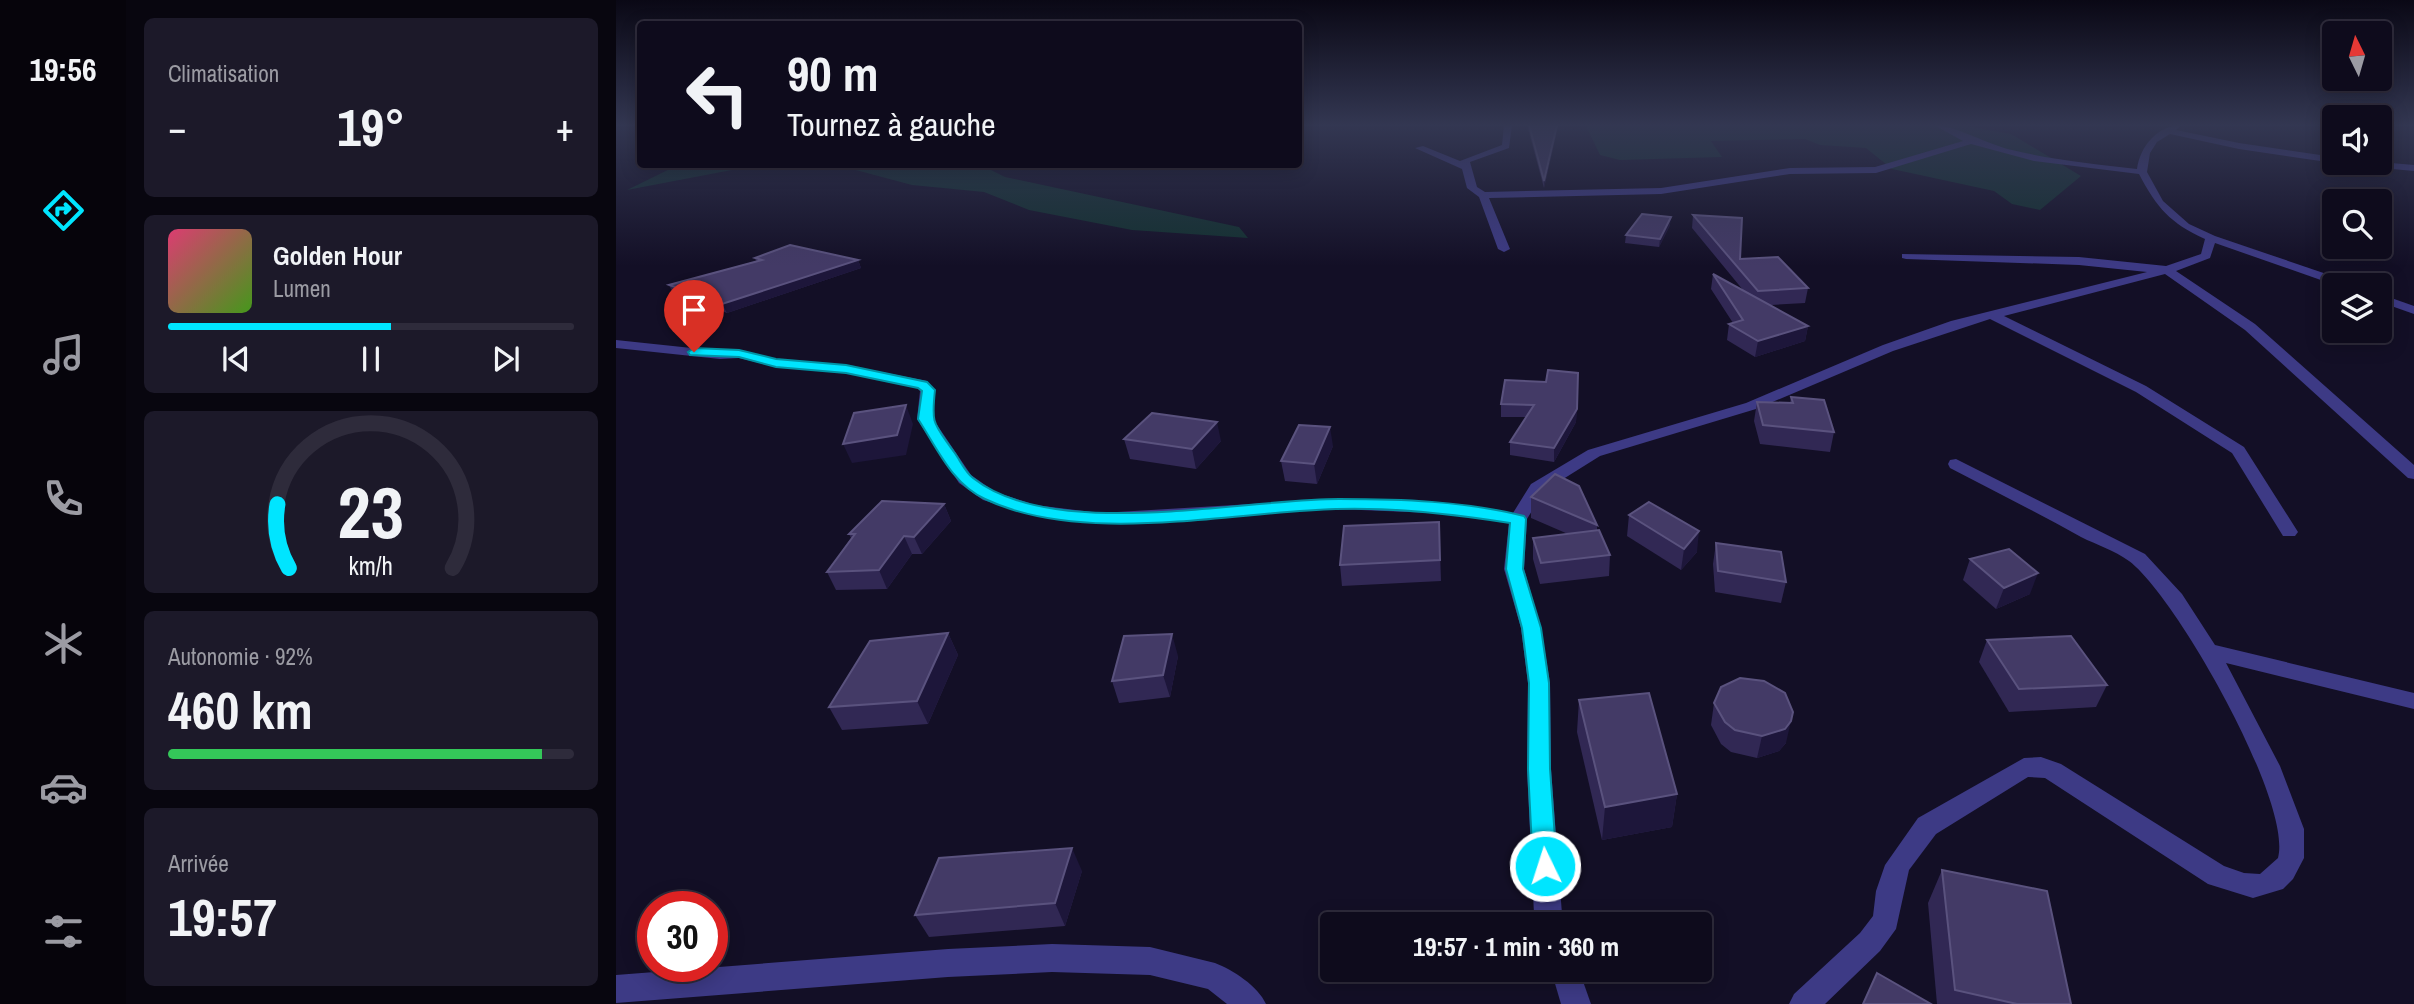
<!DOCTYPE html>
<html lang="fr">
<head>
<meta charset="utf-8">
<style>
  body { margin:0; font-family:"Archivo Narrow",sans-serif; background:#1c1929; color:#f1f3f6; height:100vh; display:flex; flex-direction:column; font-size:26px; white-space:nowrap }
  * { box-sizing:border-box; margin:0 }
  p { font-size:23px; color:#9b9ba3 }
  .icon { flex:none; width:38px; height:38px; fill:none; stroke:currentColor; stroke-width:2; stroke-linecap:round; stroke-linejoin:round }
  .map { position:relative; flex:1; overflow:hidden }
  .drawer { display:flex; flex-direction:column; gap:18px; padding:18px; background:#08060f; width:490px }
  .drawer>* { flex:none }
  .guide { position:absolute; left:21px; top:21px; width:665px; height:147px; border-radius:7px; box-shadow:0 4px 18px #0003,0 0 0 2px #2e2b3b; background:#0e0b1c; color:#f1f3f6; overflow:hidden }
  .needle { width:46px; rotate:355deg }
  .buttons { position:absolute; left:1706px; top:21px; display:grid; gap:14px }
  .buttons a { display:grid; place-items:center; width:70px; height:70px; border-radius:7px; background:#0e0b1c; box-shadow:0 4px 18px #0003,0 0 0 2px #2e2b3b; font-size:35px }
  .speed { position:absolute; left:21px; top:891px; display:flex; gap:14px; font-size:35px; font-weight:700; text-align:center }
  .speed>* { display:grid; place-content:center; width:91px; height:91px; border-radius:50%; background:#0e0b1c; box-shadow:0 4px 18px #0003,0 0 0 2px #2e2b3b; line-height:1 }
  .speed .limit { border:10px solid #d22; background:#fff; color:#111 }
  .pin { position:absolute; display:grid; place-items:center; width:60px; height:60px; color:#fff; margin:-72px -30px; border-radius:50% 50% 50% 0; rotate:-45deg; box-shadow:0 0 7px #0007 }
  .pin .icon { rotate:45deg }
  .me { position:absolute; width:77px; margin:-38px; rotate:356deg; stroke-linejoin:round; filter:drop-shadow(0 0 5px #0008) }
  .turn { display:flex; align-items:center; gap:24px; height:147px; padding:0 35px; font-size:32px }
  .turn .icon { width:91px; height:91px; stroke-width:2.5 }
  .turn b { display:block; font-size:49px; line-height:60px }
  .big { font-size:52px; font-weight:700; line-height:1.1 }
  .drawer .widget { flex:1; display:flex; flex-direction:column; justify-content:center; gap:10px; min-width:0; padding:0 24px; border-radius:10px; background:#1c1929 }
  .drawer .dial { align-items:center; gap:0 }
  .dial svg { height:182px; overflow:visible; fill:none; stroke:#2e2b3b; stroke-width:7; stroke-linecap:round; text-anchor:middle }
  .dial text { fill:#f1f3f6; stroke:none }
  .song { display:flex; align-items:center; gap:21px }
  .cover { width:84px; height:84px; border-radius:10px; background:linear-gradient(135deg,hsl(340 70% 55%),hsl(100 70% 35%)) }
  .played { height:7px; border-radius:4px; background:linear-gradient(90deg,#00e5ff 55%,#2e2b3b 55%) }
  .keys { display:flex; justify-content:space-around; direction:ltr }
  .heat { display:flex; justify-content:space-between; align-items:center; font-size:38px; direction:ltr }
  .charge { height:10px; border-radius:5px; background:linear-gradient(90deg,#34c759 92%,#2e2b3b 0) }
  .trip { position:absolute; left:704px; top:912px; width:392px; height:70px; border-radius:7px; background:#0e0b1c; box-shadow:0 4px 18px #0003,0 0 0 2px #2e2b3b; font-weight:700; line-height:70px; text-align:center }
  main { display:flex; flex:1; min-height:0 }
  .tabs { display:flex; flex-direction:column; width:126px; justify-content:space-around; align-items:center; background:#06040b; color:#9b9ba3 }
  .tabs .icon { width:49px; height:49px }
  .tabs .selected { color:#00e5ff }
  .tabs b { font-size:32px; color:#f1f3f6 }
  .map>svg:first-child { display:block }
  .green { fill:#12302f }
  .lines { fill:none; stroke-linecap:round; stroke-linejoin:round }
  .minor { fill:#3d3a85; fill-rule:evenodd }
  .wall { fill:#312854 }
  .shaded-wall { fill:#1d163a }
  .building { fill:#433a66; stroke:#5a527e; stroke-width:2 }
  .route { fill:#00e5ff; stroke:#0095a6; stroke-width:2 }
</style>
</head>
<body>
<main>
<nav class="tabs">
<b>19:56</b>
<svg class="icon selected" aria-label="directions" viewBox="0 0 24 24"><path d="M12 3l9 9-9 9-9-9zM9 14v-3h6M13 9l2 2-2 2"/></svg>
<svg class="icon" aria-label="music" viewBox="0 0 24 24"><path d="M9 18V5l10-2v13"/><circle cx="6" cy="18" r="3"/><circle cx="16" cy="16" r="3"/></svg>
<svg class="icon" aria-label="phone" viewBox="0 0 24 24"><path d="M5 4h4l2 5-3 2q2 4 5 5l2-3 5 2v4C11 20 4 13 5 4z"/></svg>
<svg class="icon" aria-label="climate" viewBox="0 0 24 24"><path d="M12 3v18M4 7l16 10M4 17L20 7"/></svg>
<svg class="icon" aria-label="car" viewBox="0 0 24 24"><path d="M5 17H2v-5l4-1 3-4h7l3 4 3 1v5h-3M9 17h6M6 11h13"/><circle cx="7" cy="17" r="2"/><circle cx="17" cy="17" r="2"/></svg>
<svg class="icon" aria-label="filters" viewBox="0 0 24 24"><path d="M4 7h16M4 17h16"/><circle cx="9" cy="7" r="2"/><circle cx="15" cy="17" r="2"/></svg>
</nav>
<section class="drawer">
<div class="widget"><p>Climatisation</p>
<div class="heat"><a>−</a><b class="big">19°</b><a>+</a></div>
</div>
<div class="widget">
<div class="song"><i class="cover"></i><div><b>Golden Hour</b><p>Lumen</p></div></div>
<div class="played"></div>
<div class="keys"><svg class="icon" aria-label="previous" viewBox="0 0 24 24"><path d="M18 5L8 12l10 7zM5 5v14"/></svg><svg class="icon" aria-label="pause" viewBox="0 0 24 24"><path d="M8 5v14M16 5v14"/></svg><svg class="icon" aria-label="next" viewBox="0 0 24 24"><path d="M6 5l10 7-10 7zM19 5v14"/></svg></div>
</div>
<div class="widget dial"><svg viewBox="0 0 100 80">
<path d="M14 69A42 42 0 1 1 86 69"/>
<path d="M14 69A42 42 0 0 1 9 41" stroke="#00e5ff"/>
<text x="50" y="56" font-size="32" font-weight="700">23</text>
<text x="50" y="72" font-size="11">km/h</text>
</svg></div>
<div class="widget"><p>Autonomie · 92%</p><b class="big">460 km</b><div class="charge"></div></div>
<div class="widget"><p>Arrivée</p><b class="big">19:57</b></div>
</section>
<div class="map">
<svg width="1798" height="1004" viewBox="0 0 1798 1004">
  <rect width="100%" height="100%" fill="#130f26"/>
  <g class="green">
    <path d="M970,126H1350L1395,134L1465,176L1424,210L1396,204L1378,191L1276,169L1250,148L1204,145L1189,139L1095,141L1106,157L1004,160L984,155Z"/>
    <path d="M62,165V164L142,165L11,190Z"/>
    <path d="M221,165H365L389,177L623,227L632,238L516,230L413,210L368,192L296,185Z"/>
  </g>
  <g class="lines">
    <g class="minor">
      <path d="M888,125H896L893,148L854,162L861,187L869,192L1045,188L1174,168L1259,167L1347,141L1318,125C1338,125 1373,145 1396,150C1437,160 1479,164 1521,169C1524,146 1542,125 1566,125L1560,130L1623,143L1718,157V163L1623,149L1554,134L1541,142L1534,153L1531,172L1547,201L1573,224L1599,236L1734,282L1736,285H1719L1599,243L1594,258L1560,271L1639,324L1798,465V479L1792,478L1629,330L1549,274L1388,316L1530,386L1628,447L1682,532L1679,536H1667L1616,453L1520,392L1374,319L1277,351L1140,409L984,456L928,491L911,519L908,569L925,628L934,683L935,769L946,914L949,924H921L918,914L911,769L912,683L905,628L888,569L893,523L840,514L721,509L484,523L417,515L367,500L343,483L301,419L304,391L301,387L230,373L160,367L123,358L104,359L0,348V340L104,351L123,350L160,359L230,365L311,381L319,390L317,419L355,475L379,492L419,505L484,513L721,499L840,504L897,513L915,484L972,450L1130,403L1267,345L1335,321L1531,272L1463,265L1290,259L1286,258V254L1463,257L1550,266L1585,254L1589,239C1554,223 1541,208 1523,174L1418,161L1355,144L1260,173L1174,174L1045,194L873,198L894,249L888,252L882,249L863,197L851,188L846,169L799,148L807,146L844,161L886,145Z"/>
      <path d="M1764,162L1798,165V171L1744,166L1739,163Z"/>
      <path d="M1764,294L1798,306V314L1764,302Z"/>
      <path d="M1340,459L1529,554L1566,594L1599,645L1798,693V709L1610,663L1664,766L1688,829V858L1677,879L1667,889L1637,898L1592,884L1429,778L1412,777L1320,834L1293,870L1280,929L1264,951L1209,1004H1173L1178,994L1244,933L1257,916L1260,891L1269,865L1302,818L1408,758L1425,757L1445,764L1608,866L1628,873L1644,874L1662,858C1677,802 1559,595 1513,561C1498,550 1481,545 1465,537C1422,513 1378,491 1334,468L1332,464L1334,460Z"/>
      <path d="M436,944L534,947L599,963C617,970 642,986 650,1004H611L592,989L534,975L436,972L332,977L0,1003V975L332,949Z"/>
      <path d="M935,970H963L975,1004H945Z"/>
    </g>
  </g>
  <g class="wall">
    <path d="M911,125H942L941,131L928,188Z"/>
    <path d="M1077,215L1124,259L1192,288L1189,303L1155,305L1192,326L1189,341L1139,357L1111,340L1113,324L1117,323L1095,289L1097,274L1127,290L1076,228Z"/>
    <path d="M1054,225L1043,247L1009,243L1010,235Z"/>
    <path d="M139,258L242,260L245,268L111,313L57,293L53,285L140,261Z"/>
    <path d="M962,373L960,422L938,462L894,455V442L910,417H885V404L930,382Z"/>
    <path d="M1175,397L1218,432L1214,452L1144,444L1138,421L1141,402L1174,403Z"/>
    <path d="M508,439L605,441L580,469L514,459Z"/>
    <path d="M717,446L701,484L669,481L665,461Z"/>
    <path d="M915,497L981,525V530L994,555L993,576L924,584L917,559V538L952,534L915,518Z"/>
    <path d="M328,504L335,521L306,554H296L271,589L220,590L211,572L235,538L233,534Z"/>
    <path d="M1013,515L1081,552L1065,570L1011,536Z"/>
    <path d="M823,522L825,581L726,586L724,565Z"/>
    <path d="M1100,543L1170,582L1165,603L1099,592L1097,564Z"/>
    <path d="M1354,559L1414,594L1380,609L1347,580Z"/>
    <path d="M332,633L342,655L312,724L226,730L213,707Z"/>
    <path d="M1371,640L1491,685L1480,707L1393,712L1363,662Z"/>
    <path d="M562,656L554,697L503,703L496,681Z"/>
    <path d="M963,700L1061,794L1056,827L986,840L961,732Z"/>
    <path d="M1098,703L1170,743L1163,751L1141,758L1115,752L1105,744L1095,725Z"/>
    <path d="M1326,870L1455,1004H1321L1312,903Z"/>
    <path d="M466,871L449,926L313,937L299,915Z"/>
  </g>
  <g class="shaded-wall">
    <path d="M942,125L941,131L928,188V181Z"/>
    <path d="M1055,217L1054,225L1043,247L1044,239Z"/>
    <path d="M242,260L245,268L111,313L106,304Z"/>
    <path d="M1192,326L1189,341L1139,357L1142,341Z"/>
    <path d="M290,405L297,424L290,455L236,463L227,444Z"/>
    <path d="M961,409L960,422L938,462V448Z"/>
    <path d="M601,422L605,441L580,469L576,449Z"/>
    <path d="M714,427L717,446L701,484L698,464Z"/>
    <path d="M328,504L335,521L306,554L298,537Z"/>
    <path d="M1083,531L1081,552L1065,570L1068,549Z"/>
    <path d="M288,536L296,554L271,589L263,570Z"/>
    <path d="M1422,573L1414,594L1380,609L1388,588Z"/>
    <path d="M332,633L342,655L312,724L301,701Z"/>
    <path d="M556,634L562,656L554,697L547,675Z"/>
    <path d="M1175,721L1170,743L1163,751L1141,758L1146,736Z"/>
    <path d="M1061,794L1056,827L986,840L989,807Z"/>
    <path d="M456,848L466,871L449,926L439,903Z"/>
  </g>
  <g class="building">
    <path d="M913,125H941L928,181Z"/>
    <path d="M1026,214L1055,217L1044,239L1010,235Z"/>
    <path d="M1077,215L1126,218L1124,259L1162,257L1192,288L1142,291Z"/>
    <path d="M174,245L242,260L106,304L53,285L146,260L139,258Z"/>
    <path d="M1097,274L1192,326L1142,341L1113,324L1127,320Z"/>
    <path d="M932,370L962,373L961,409L938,448L894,442L918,405L885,404L889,380L930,382Z"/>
    <path d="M1175,397L1208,400L1218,432L1147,425L1141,402L1177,403Z"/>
    <path d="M290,405L281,435L227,444L238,413Z"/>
    <path d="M536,413L601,422L576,449L508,439Z"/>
    <path d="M683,425L714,427L698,464L665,461Z"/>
    <path d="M939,474L963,486L981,525L915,497Z"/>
    <path d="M266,501L328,504L298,537L288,536L263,570L211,572L239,534H233Z"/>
    <path d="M1033,502L1083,531L1068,549L1013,515Z"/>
    <path d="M823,522L824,560L724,565L728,526Z"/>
    <path d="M983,530L994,555L925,563L917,538Z"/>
    <path d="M1100,543L1165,552L1170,582L1102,571Z"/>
    <path d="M1393,549L1422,573L1388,588L1354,559Z"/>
    <path d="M332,633L301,701L213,707L254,641Z"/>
    <path d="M556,634L547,675L496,681L508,636Z"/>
    <path d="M1455,636L1491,685L1403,689L1371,640Z"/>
    <path d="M1124,678L1148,681L1169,693L1177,712L1175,721L1169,729L1146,736L1119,730L1109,722L1098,703L1105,687Z"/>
    <path d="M1033,693L1061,794L989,807L963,700Z"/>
    <path d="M456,848L439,903L299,915L323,858Z"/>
    <path d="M1326,870L1431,891L1455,1004H1401L1339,990Z"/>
    <path d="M1261,973L1315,1004H1247Z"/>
  </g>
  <linearGradient id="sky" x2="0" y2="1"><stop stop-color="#0a0815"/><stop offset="0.47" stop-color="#333752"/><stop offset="1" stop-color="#333752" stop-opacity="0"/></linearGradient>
  <rect width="1798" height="266" fill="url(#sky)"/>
  <path class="route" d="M78,348L123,350L160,359L230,365L311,382L319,390C315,426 318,423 338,452C344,460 349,472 357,478C438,542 624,499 723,499C783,499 849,501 908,516L910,519L907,569L925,628L933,683L934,769L941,866L938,873L929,876L921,873L917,866L912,769L913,683L906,628L890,569L894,523C837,514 778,507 720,509C614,512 467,546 369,499C336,484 321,448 302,419L306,391L302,388L230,373L160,367L123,357L74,355L72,352Z"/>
</svg>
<div class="buttons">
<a><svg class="needle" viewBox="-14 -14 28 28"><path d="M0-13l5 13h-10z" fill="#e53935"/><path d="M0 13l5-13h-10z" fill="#9b9ba3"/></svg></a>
<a><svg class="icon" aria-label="sound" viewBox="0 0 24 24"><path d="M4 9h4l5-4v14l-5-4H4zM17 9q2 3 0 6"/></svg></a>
<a><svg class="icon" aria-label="search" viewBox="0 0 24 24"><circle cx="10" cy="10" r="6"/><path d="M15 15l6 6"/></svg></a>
<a><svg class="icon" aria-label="layers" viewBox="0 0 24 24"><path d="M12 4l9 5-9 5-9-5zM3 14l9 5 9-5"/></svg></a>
</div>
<div class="speed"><div class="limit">30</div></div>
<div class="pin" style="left:78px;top:352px;background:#d93025"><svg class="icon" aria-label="arrive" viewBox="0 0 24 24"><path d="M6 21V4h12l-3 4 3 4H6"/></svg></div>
<svg class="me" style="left:929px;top:866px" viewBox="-20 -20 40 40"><circle r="17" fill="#00e5ff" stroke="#fff" stroke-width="3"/><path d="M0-11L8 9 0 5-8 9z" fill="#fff"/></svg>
<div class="trip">19:57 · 1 min · 360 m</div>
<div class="guide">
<div class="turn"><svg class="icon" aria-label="left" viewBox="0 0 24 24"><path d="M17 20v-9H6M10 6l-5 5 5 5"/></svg><div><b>90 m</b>Tournez à gauche</div></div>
</div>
</div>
</main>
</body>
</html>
